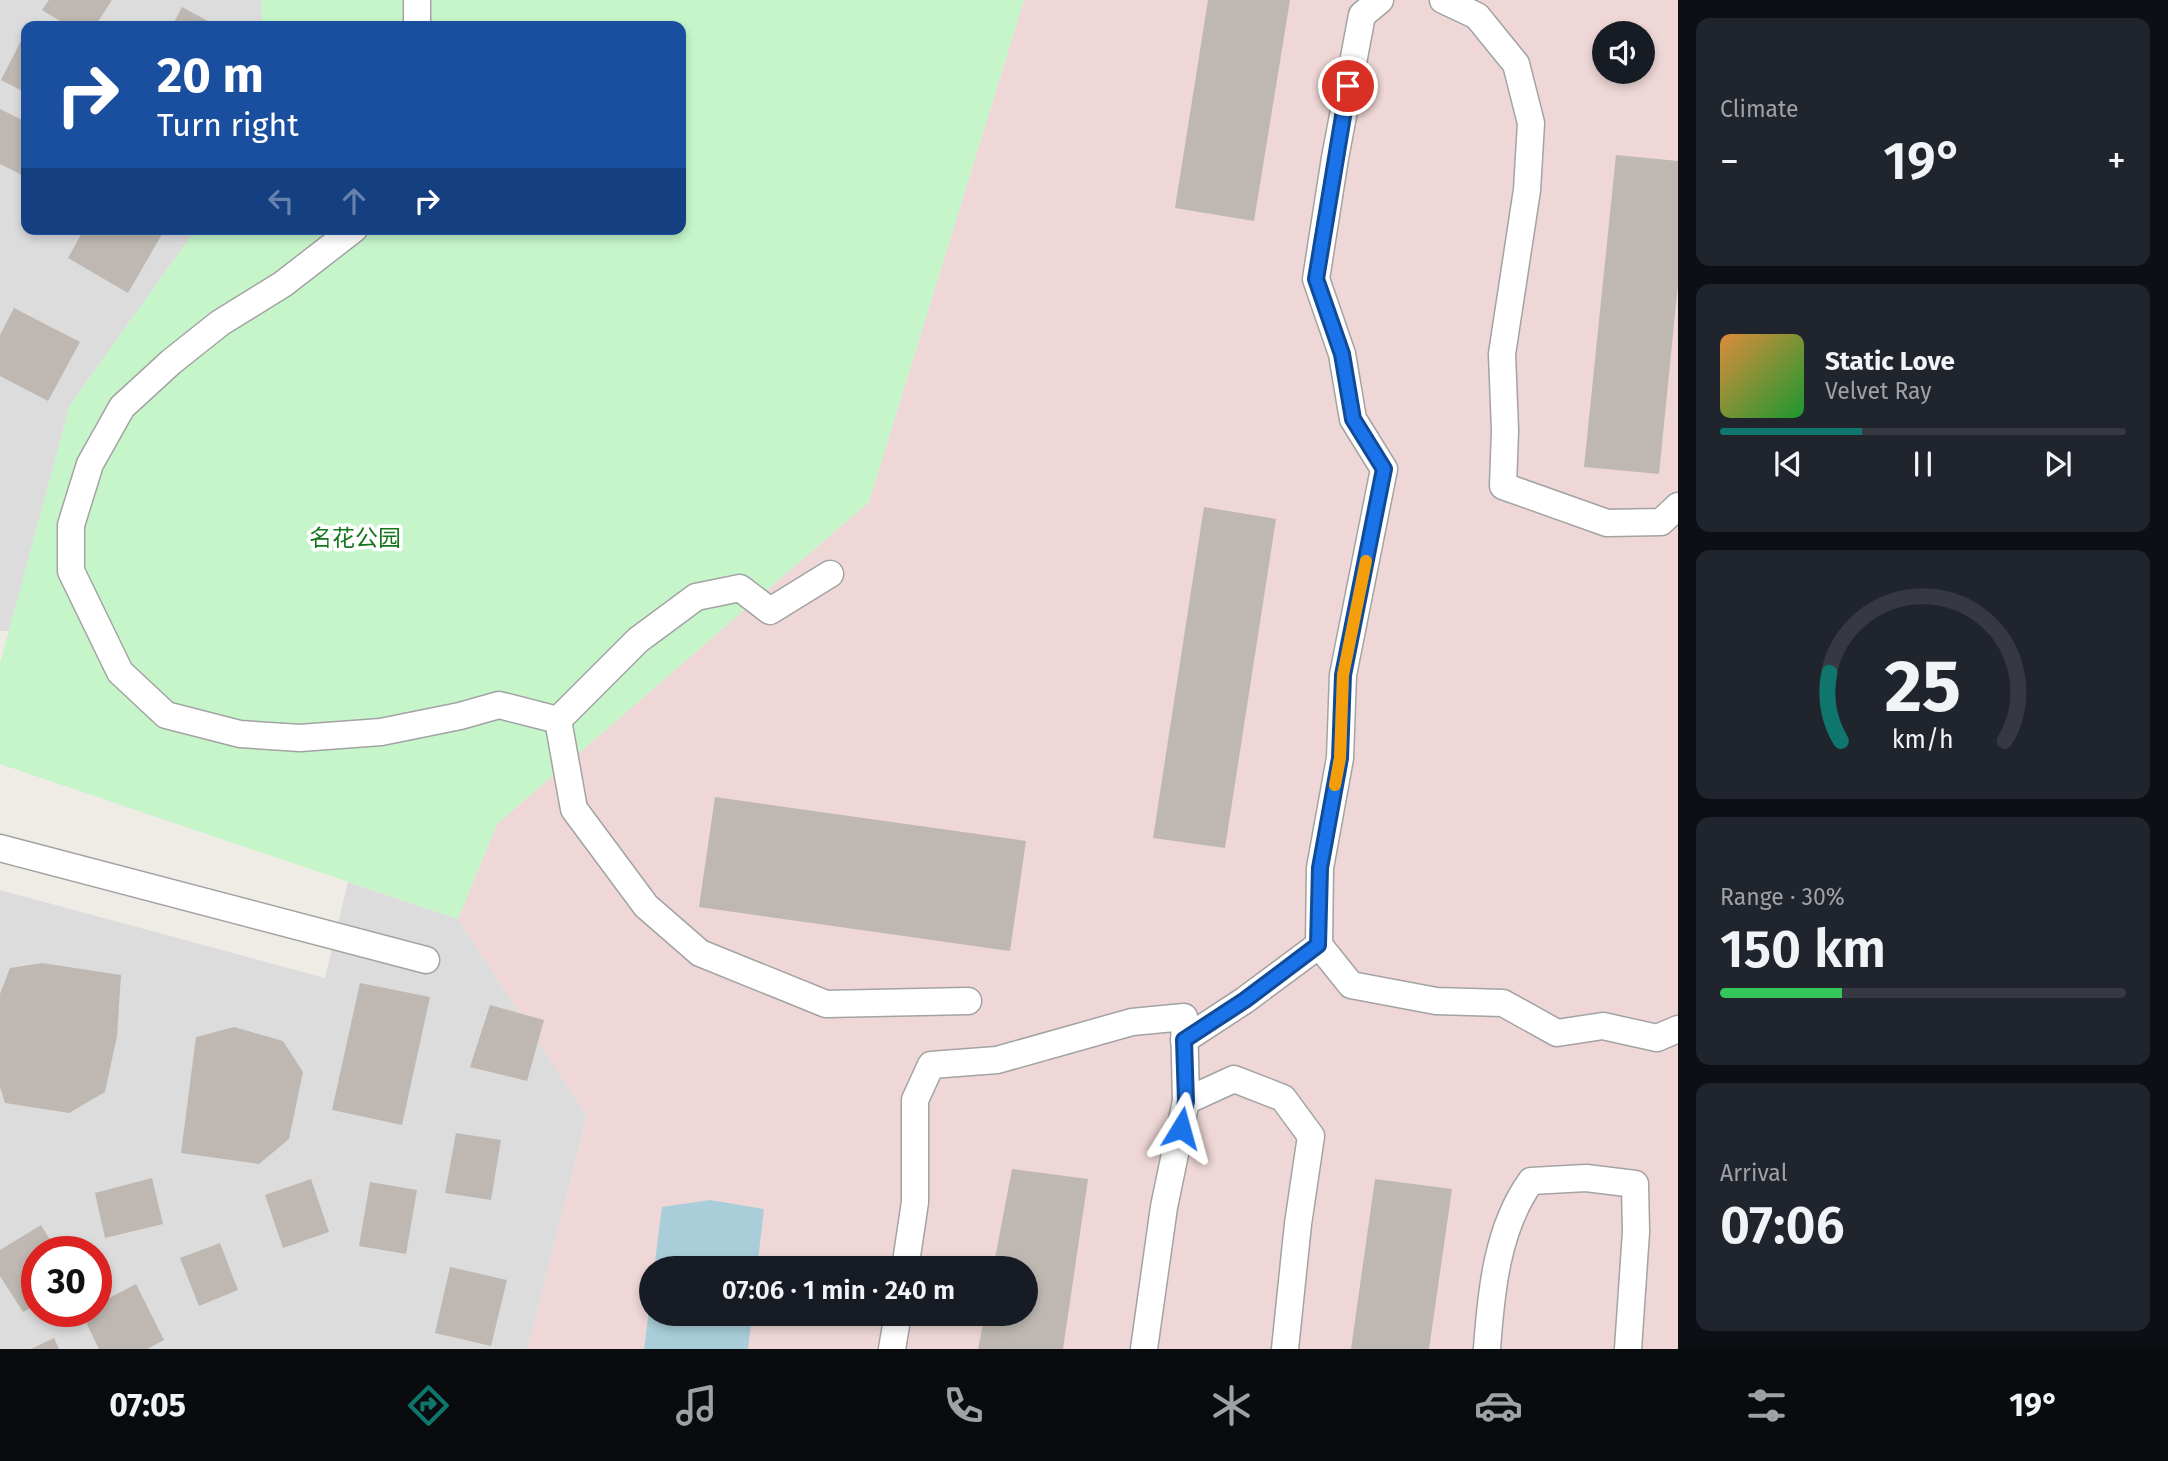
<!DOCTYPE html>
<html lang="en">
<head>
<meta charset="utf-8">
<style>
  body { margin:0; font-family:"Fira Sans","Noto Sans SC",sans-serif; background:#20242c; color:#f1f3f6; height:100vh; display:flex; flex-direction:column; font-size:26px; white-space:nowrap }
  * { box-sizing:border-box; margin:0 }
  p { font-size:23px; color:#9ea1a6 }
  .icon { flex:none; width:38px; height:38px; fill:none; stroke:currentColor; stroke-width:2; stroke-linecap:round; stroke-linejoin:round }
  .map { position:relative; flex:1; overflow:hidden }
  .details { display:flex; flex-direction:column; gap:18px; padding:18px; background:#0d0f14; width:490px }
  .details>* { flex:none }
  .guide { position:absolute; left:21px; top:21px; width:665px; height:214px; border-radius:14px; box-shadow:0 4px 10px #0003; background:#1a4fa0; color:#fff; overflow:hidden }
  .tools { position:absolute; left:1592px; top:21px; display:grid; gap:14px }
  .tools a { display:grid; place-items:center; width:63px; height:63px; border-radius:50%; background:#171b24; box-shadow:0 4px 10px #0003; font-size:35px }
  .speed { position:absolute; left:21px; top:1236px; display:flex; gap:14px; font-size:35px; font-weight:700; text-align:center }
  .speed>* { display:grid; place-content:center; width:91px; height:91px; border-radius:50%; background:#171b24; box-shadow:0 4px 10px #0003; line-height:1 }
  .speed .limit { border:10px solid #d22; background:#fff; color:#111 }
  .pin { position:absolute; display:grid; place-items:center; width:60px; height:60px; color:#fff; margin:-30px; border:4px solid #fff; border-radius:50%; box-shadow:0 2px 7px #0007 }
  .me { position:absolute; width:77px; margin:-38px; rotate:8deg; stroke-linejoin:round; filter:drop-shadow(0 0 5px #0008) }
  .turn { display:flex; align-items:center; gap:24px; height:147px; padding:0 21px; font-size:32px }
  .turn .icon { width:91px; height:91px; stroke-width:2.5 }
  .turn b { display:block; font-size:49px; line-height:60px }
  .lanes { display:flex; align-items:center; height:66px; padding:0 21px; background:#0003; justify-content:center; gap:35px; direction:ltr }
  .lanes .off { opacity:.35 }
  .big { font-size:52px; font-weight:600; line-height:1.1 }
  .details .tile { flex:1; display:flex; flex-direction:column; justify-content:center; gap:10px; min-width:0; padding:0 24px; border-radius:14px; background:#20242c }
  .details .dial { align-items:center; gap:0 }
  .dial svg { height:182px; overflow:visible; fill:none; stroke:#363941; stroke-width:7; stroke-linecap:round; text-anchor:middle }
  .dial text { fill:#f1f3f6; stroke:none }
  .song { display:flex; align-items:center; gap:21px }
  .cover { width:84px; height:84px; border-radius:10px; background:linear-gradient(135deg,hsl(30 70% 55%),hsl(130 70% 35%)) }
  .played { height:7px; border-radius:4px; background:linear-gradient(90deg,#0f766e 35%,#363941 35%) }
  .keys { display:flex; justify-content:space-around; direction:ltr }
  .heat { display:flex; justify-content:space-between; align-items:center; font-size:38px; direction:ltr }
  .charge { height:10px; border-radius:5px; background:linear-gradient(90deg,#34c759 30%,#363941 0) }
  .trip { position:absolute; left:639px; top:1256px; width:399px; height:70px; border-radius:35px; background:#171b24; box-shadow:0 4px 10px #0003; font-weight:600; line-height:70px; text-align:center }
  .dock { display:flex; height:112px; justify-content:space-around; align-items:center; background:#090b0e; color:#9ea1a6 }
  .dock .icon { width:49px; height:49px }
  .dock .on { color:#0f766e }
  .dock b { font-size:32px; color:#f1f3f6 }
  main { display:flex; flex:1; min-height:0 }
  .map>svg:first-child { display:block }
  .residential { fill:#dddcdc; fill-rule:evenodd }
  .commercial { fill:#eed7d6; fill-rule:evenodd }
  .park { fill:#c6f5ca }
  .water { fill:#a9ced9 }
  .building { fill:#bfb8b2 }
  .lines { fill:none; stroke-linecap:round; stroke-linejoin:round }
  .street-casing { stroke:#a3a3a3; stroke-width:29 }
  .street { stroke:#fff; stroke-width:26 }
  .route-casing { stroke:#114b97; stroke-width:18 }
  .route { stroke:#1a73e8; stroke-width:12 }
  .slow { stroke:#f59e0b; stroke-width:12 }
  .labels { text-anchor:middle; stroke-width:7; stroke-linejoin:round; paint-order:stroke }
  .park-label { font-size:23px; fill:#14761d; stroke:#fff }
</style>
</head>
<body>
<main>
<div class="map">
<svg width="1678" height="1349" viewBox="0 0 1678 1349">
  <rect width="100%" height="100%" fill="#efece6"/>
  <g class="residential">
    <path d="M0,0H262V26H26V229H196L70,405L9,631H0Z"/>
    <path d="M348,882L458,919L587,1116L528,1349H0V890L325,978ZM37,1251H96V1311H37Z"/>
  </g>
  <path class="commercial" d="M1024,0H1678V1349H528L587,1116L458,919L497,824L869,502ZM1605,33H1643V72H1605ZM651,1269H1026V1314H651Z"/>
  <path class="park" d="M262,0H1024L869,502L497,824L458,919L0,764V663L70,405L196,229H681V26H262Z"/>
  <g class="water">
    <path d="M710,1200L764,1209L757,1269H654L662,1207Z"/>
    <path d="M651,1295V1314H752L748,1349H644Z"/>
  </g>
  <g class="building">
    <path d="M49,0H112L95,26H68L42,10Z"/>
    <path d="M1208,0H1290L1254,221L1175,208Z"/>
    <path d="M182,7L217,26H172Z"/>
    <path d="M26,31V93L1,80Z"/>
    <path d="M0,109L26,122V177L0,164Z"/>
    <path d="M1616,155L1678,161V284L1659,474L1584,467Z"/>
    <path d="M84,229H165L128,293L68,258Z"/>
    <path d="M14,308L80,342L48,401L0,376V335Z"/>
    <path d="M1204,507L1276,519L1225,848L1153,838Z"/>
    <path d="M715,797L1026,841L1010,951L699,907Z"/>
    <path d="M42,963L121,975L117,1036L105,1092L69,1113L5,1103L0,1087V994L10,968Z"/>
    <path d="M360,983L430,997L402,1125L332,1110Z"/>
    <path d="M490,1005L544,1020L527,1081L470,1067Z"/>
    <path d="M234,1027L283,1041L303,1072L289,1139L259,1164L181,1153L196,1037Z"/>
    <path d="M456,1133L501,1140L491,1200L445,1193Z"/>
    <path d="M1012,1169L1088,1179L1063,1349H978L985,1314H1026V1269H993Z"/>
    <path d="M152,1178L163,1224L105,1238L95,1193Z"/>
    <path d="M311,1179L329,1232L283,1248L265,1195Z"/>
    <path d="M1375,1179L1452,1189L1429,1349H1351Z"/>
    <path d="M370,1182L417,1190L406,1254L359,1246Z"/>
    <path d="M41,1225L57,1251H37V1304L23,1312L0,1276V1250Z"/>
    <path d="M220,1243L238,1290L199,1306L180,1258Z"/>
    <path d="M450,1267L507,1280L491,1346L435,1333Z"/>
    <path d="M136,1284L164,1340L147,1349H99L81,1312L96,1311V1305Z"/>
    <path d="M54,1338L59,1349H31Z"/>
  </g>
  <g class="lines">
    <defs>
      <g id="street">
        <path d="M417,0V26"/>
        <path d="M1443,0L1477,16L1516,64L1531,123L1527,190L1502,354L1505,430L1503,486L1607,523L1661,522L1678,506"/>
        <path d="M354,229L283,284L220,323L171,362L122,407L90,464L71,525V571L120,672L166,715L240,734L300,738L381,732L460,716L499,705L558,720"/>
        <path d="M830,574L770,611L740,588L696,597L638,640L558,720L574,809L646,906L700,953L826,1004L968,1001"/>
        <path d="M0,848L426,960"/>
        <path d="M1319,945L1320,868L1340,758L1343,675L1384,469L1353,419L1342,354L1316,279L1335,158L1362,15L1380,0"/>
        <path d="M1184,1040L1245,1000L1319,945L1351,985L1436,1001L1503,1003L1557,1033L1603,1026L1657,1038L1678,1029"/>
        <path d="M1186,1101L1234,1079L1283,1098L1311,1136L1298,1224L1285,1349"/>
        <path d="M905,1269L915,1202V1100L931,1065L997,1060L1132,1022L1184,1017L1186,1101L1164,1207L1144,1349"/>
        <path d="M892,1349L898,1314"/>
        <path d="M1487,1349C1491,1292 1497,1228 1531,1181L1586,1178L1635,1184L1636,1232L1628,1349"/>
      </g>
    </defs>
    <use href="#street" class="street-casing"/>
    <use href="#street" class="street"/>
  </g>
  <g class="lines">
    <defs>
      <path id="route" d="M1181,1128L1186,1101L1184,1040L1245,1000L1318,945L1320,868L1340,758L1343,675L1384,469L1353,419L1342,354L1316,279L1348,86"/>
    </defs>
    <use href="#route" class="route-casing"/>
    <use href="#route" class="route"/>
    <path class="slow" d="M1335,785L1340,758L1343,675L1366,561"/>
  </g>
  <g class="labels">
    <g class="park-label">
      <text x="355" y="546">名花公园</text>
    </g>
  </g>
</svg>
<div class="tools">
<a><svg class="icon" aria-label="sound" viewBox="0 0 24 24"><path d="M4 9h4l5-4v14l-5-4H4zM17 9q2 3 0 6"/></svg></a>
</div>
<div class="speed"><div class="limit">30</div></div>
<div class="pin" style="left:1348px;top:86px;background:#d93025"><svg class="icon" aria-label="arrive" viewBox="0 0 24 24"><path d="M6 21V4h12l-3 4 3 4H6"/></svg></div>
<svg class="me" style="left:1181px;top:1128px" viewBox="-20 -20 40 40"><path d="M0-17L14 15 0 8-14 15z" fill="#1a73e8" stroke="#fff" stroke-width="4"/></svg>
<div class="trip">07:06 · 1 min · 240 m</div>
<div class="guide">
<div class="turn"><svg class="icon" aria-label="right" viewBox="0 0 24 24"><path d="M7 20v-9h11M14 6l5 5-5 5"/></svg><div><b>20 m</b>Turn right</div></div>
<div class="lanes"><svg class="icon off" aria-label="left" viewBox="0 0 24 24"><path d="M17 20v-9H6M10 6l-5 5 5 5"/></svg><svg class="icon off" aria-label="ahead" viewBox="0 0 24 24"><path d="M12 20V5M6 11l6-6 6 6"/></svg><svg class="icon" aria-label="right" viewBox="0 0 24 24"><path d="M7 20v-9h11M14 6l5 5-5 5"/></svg></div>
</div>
</div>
<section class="details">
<div class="tile"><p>Climate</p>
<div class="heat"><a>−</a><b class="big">19°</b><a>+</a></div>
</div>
<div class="tile">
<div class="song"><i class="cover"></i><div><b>Static Love</b><p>Velvet Ray</p></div></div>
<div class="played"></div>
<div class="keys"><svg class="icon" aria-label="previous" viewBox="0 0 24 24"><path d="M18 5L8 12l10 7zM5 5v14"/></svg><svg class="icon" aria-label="pause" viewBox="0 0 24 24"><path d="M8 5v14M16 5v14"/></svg><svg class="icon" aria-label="next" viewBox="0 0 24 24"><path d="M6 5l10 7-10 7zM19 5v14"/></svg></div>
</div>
<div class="tile dial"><svg viewBox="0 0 100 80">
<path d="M14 69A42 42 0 1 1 86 69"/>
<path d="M14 69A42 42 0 0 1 9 39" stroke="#0f766e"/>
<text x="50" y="56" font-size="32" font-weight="700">25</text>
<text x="50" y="72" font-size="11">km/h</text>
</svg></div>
<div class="tile"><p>Range · 30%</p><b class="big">150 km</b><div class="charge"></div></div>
<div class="tile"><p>Arrival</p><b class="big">07:06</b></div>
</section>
</main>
<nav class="dock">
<b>07:05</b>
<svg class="icon on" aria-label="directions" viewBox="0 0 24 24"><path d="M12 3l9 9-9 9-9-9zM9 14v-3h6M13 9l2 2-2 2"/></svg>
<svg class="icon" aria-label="music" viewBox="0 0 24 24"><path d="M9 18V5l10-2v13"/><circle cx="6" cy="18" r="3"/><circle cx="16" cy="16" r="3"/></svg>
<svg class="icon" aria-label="phone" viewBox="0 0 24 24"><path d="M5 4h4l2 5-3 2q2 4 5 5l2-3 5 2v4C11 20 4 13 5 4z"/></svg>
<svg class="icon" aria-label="climate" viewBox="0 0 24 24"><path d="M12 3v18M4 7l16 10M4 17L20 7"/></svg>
<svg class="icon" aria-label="car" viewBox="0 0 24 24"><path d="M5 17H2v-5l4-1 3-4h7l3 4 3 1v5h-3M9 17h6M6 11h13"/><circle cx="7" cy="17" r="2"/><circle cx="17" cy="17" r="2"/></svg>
<svg class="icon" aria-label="filters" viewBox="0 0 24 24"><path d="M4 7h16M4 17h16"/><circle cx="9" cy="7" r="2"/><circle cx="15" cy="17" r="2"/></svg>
<b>19°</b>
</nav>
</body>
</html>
